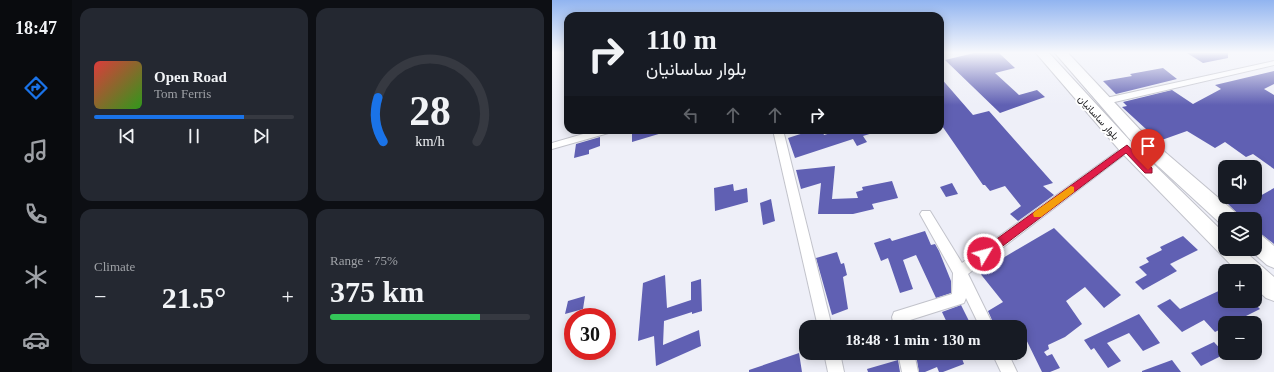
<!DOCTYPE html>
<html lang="en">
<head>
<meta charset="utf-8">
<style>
  body { margin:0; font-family:"Times New Roman",Vazirmatn,serif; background:#242831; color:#f1f3f6; height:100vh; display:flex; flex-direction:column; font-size:15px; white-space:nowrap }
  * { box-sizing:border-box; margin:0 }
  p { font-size:13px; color:#9ea1a6 }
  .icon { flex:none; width:22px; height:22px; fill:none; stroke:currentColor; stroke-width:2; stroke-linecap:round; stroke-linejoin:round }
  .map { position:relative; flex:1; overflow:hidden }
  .side { display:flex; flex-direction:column; gap:8px; padding:8px; background:#0d0f14; width:480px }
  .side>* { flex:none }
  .banner { position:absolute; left:12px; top:12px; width:380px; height:122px; border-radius:12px; box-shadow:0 2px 10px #0003; background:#171b24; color:#f1f3f6; overflow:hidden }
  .buttons { position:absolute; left:666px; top:160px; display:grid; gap:8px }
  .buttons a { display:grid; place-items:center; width:44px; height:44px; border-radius:8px; background:#171b24; box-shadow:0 2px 10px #0003; font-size:20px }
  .speed { position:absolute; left:12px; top:308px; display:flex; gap:8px; font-size:20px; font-weight:700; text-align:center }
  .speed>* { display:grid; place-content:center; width:52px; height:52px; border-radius:50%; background:#171b24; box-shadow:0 2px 10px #0003; line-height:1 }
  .speed .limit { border:6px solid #d22; background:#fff; color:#111 }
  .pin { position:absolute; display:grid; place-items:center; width:34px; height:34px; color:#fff; margin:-41px -17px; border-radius:50% 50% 50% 0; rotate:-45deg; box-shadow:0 0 4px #0007 }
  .pin .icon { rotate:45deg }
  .me { position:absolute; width:44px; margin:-22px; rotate:53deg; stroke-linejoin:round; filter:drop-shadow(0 0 3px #0008) }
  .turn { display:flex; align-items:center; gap:14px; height:84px; padding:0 16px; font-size:18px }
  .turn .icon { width:52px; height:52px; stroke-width:2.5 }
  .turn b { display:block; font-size:28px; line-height:34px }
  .lanes { display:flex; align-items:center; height:38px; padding:0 16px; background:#0003; justify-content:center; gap:20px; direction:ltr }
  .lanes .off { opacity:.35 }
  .big { font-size:30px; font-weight:700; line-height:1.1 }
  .side .widget { flex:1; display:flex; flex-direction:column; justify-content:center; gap:6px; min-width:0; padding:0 14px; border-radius:12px; background:#242831 }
  .side .dial { align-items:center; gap:0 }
  .dial svg { height:104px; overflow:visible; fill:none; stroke:#363941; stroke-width:7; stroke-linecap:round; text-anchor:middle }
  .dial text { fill:#f1f3f6; stroke:none }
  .song { display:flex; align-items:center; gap:12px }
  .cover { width:48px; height:48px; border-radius:6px; background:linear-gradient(135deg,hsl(0 70% 55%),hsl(110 70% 35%)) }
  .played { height:4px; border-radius:2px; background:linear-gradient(90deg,#1a73e8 75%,#363941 75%) }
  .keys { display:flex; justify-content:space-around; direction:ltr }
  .heat { display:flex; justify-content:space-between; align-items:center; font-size:22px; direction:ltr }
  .charge { height:6px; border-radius:3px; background:linear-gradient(90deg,#34c759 75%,#363941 0) }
  .side .tiles { flex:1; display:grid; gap:8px; grid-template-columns:repeat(2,1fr) }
  .trip { position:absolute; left:247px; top:320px; width:228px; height:40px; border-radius:12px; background:#171b24; box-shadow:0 2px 10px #0003; font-weight:700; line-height:40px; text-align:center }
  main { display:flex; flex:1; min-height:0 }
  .menu { display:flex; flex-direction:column; width:72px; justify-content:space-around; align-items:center; background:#090b0e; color:#9ea1a6 }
  .menu .icon { width:28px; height:28px }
  .menu .selected { color:#1a73e8 }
  .menu b { font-size:18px; color:#f1f3f6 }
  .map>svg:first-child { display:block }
  .building { fill:#6060b3 }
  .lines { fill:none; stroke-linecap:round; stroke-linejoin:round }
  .minor-casing { stroke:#c2c3cb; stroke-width:2 }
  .trunk-casing { stroke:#c2c3cb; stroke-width:2 }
  .minor { fill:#fff; fill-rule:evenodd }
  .trunk { fill:#fff; fill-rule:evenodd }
  .route { fill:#e11d48; stroke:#92132f }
  .slow { fill:#f59e0b }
  .labels { text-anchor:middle; stroke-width:4; stroke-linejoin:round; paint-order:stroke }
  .street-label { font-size:10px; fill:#202023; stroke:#fff }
</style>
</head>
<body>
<main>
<nav class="menu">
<b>18:47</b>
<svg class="icon selected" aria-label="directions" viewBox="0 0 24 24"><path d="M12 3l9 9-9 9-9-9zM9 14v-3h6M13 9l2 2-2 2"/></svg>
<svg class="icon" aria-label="music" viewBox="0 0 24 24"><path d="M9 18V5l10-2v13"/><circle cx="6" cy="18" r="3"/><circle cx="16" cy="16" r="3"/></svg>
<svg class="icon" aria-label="phone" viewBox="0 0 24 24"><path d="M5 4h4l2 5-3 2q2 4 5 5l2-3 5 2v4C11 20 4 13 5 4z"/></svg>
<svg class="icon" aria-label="climate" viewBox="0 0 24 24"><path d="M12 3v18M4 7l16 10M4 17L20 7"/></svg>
<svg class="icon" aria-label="car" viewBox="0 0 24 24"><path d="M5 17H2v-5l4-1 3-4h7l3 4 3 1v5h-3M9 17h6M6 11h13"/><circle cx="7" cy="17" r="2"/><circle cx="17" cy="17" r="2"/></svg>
</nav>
<section class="side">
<div class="tiles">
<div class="widget">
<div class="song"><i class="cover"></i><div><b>Open Road</b><p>Tom Ferris</p></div></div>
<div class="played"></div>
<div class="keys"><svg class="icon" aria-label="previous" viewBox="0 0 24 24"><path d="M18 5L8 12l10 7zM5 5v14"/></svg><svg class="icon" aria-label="pause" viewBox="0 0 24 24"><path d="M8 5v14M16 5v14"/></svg><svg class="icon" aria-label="next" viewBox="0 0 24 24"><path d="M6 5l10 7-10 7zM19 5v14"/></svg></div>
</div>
<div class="widget dial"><svg viewBox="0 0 100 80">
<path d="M14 69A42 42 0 1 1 86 69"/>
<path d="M14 69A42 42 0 0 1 10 35" stroke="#1a73e8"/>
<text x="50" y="56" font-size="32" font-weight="700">28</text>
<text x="50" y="72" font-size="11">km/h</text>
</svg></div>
<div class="widget"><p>Climate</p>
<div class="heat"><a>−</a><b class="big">21.5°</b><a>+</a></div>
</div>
<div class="widget"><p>Range · 75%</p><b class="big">375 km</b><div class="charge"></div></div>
</div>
</section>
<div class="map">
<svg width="722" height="372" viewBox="0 0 722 372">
  <rect width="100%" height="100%" fill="#eeeff8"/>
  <g class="building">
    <path d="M422,53H447L463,68L443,73L467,95L485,90L493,97L448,113L393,60Z"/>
    <path d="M635,53H676V58L651,63Z"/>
    <path d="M611,68L625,79L564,94L551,81L580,76L578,74Z"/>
    <path d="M722,71V84L712,89L722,95V169L701,154L694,157L673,142L663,148L635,131L607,141L570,107L575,106L571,102L620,90L641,104L669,89L663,85Z"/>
    <path d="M388,77L421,115L437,111L501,183L491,186L502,195L466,221L458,214L469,206L453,186L438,191L433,185H431L388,123Z"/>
    <path d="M80,130H110V133L80,142Z"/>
    <path d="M261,130H270L272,135L289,130H323L324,132L311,136L315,142L305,146L301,139L243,158L236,138Z"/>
    <path d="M48,137V146L37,150V154L22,158L24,144Z"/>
    <path d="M283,166L280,199L306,198L304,192L311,190L310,187L340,181L346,198L320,204L322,209L301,214H266L269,183L249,189L244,170Z"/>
    <path d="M400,183L406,194L394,197L388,187Z"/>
    <path d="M181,184L182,191L195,188L196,202L163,211L162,188Z"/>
    <path d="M722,188V244L703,229V219H691L674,202L685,197H694L699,201Z"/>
    <path d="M219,199L223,221L211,225L208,203Z"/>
    <path d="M502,228L569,295L552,308L533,287L514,301L530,324L513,337L496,345L497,349L492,352L495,356L500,354L508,368L498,372H490L468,327H443L436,311L451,302L427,272Z"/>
    <path d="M373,231L379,245L383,244L387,251L399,281V293L384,298L364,255L351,260L361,289L348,293L336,258L329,261L322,243L338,238L340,241Z"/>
    <path d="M631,236L646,250L618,264L625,271L591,290L583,282L595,275L587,267L597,262L594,258L610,250L608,247Z"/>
    <path d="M285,252L289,264L292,263L295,275L291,277L296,309L280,315L264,258Z"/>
    <path d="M113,275L115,308L139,300V282L149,279L150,311L140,314V312L112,321L111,345L147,330L149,346L104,366L102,336L86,341L91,283Z"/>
    <path d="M673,288V301H700L708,309L680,323H673V327L663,332L652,320L630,332L605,306L618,299L628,309Z"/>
    <path d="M33,296L31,309L13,314L16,301Z"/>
    <path d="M409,305L420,327H397L390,312Z"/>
    <path d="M587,314L608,343L591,351L577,333L555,343L569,361L556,368L542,348L539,350L532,340Z"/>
    <path d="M662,342L673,354L649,366L639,353Z"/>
    <path d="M247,353L250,372H197V370Z"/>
    <path d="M372,353H408L412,364L391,372H387L385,367L373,372H367L364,355Z"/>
    <path d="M346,360L348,372H316L315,369Z"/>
    <path d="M620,360L629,372H590V371Z"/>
  </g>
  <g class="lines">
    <defs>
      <g id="minor">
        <path d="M722,61V65L554,104L550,101L554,98Z"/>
        <path d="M45,130H62L60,132L0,149V143Z"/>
        <path d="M221,130H231L280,327H266Z"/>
        <path d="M581,140L585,141L586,143L585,145L416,274L442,327H428L414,298L412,303L355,321L356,327H342L340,317L342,312L400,294L401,273L368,214L370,211H378L410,263Z"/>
        <path d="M272,353H288L292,372H276Z"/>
        <path d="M346,353H362L366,372H350Z"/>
        <path d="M440,353H456L465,372H449Z"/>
      </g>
      <g id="trunk">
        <path d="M484,53H497L581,144L673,234V249H690L722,277V301L714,298L703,288V271H685L569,152Z"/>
        <path d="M503,53H516L593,135L684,213L687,219H673V225H670L581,143Z"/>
        <path d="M703,233L710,236L722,246V268L715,265L697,249H703Z"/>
      </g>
    </defs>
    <use href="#minor" class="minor-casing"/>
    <use href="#trunk" class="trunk-casing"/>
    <use href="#minor" class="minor"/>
    <use href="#trunk" class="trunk"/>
  </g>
  <linearGradient id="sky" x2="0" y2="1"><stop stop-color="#91b4f0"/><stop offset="0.5" stop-color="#f7f8fc"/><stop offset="1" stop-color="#f7f8fc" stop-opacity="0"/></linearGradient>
  <rect width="722" height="105" fill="url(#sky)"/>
  <path class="route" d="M575,145L600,168V173H593L574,153L435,258H428L426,254L428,251Z"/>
  <path class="slow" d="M519,186L522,187V192L489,217H482L481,214L482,212Z"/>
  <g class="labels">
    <g class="street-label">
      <text transform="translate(547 117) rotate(48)" y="4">بلوار ساسانیان</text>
    </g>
  </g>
</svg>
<div class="buttons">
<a><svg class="icon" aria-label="sound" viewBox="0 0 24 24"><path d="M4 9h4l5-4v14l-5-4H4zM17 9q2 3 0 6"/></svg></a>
<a><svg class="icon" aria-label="layers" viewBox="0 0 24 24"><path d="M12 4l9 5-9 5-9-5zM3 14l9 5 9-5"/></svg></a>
<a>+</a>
<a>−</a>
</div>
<div class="speed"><div class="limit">30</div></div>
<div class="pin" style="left:596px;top:170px;background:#d93025"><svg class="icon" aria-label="arrive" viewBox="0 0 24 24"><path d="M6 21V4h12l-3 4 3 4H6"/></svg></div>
<svg class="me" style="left:432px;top:254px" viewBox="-20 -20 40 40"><circle r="17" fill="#e11d48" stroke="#fff" stroke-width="3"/><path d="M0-11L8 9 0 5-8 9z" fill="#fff"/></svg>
<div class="trip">18:48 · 1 min · 130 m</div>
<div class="banner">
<div class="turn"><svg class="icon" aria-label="right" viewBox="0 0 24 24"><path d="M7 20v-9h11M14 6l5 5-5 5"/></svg><div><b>110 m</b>بلوار ساسانیان</div></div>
<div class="lanes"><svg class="icon off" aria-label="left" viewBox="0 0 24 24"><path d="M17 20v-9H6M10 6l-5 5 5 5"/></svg><svg class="icon off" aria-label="ahead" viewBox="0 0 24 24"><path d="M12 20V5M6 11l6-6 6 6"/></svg><svg class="icon off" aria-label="ahead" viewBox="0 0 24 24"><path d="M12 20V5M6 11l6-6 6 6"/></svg><svg class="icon" aria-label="right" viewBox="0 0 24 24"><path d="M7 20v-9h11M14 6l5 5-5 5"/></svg></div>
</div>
</div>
</main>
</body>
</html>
